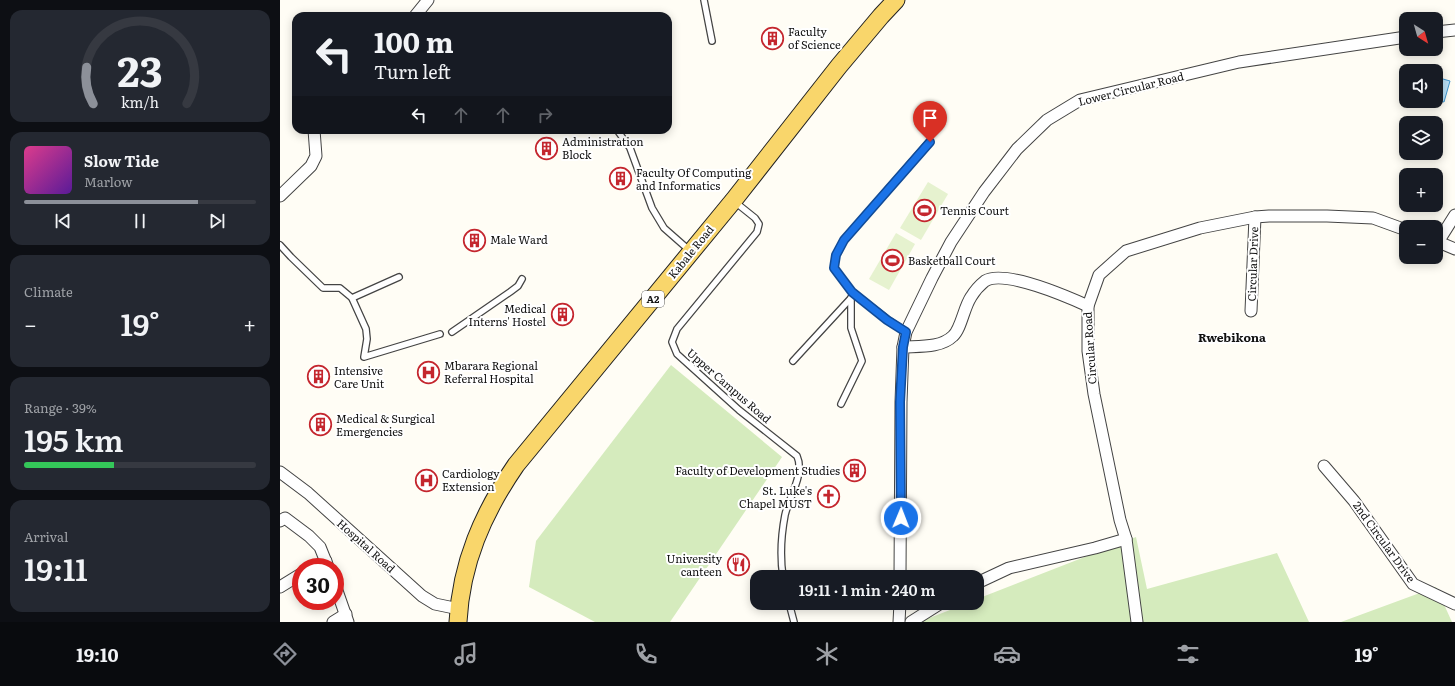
<!DOCTYPE html>
<html lang="en">
<head>
<meta charset="utf-8">
<style>
  body { margin:0; font-family:Literata,serif; background:#242831; color:#f1f3f6; height:100vh; display:flex; flex-direction:column; font-size:15px; white-space:nowrap }
  * { box-sizing:border-box; margin:0 }
  p { font-size:13px; color:#9ea1a6 }
  .icon { flex:none; width:22px; height:22px; fill:none; stroke:currentColor; stroke-width:2; stroke-linecap:round; stroke-linejoin:round }
  .map { position:relative; flex:1; overflow:hidden }
  .sheet { display:flex; flex-direction:column; gap:10px; padding:10px; background:#0d0f14; width:280px }
  .sheet>* { flex:none }
  .hud { position:absolute; left:12px; top:12px; width:380px; height:122px; border-radius:12px; box-shadow:0 2px 10px #0003; background:#171b24; color:#f1f3f6; overflow:hidden }
  .needle { width:26px; rotate:143deg }
  .controls { position:absolute; left:1119px; top:12px; display:grid; gap:8px }
  .controls a { display:grid; place-items:center; width:44px; height:44px; border-radius:8px; background:#171b24; box-shadow:0 2px 10px #0003; font-size:20px }
  .speed { position:absolute; left:12px; top:558px; display:flex; gap:8px; font-size:20px; font-weight:700; text-align:center }
  .speed>* { display:grid; place-content:center; width:52px; height:52px; border-radius:50%; background:#171b24; box-shadow:0 2px 10px #0003; line-height:1 }
  .speed .limit { border:6px solid #d22; background:#fff; color:#111 }
  .pin { position:absolute; display:grid; place-items:center; width:34px; height:34px; color:#fff; margin:-41px -17px; border-radius:50% 50% 50% 0; rotate:-45deg; box-shadow:0 0 4px #0007 }
  .pin .icon { rotate:45deg }
  .me { position:absolute; width:44px; margin:-22px; rotate:1deg; stroke-linejoin:round; filter:drop-shadow(0 0 3px #0008) }
  .turn { display:flex; align-items:center; gap:14px; height:84px; padding:0 16px; font-size:18px }
  .turn .icon { width:52px; height:52px; stroke-width:2.5 }
  .turn b { display:block; font-size:28px; line-height:34px }
  .lanes { display:flex; align-items:center; height:38px; padding:0 16px; background:#0003; justify-content:center; gap:20px; direction:ltr }
  .lanes .off { opacity:.35 }
  .big { font-size:30px; font-weight:600; line-height:1.1 }
  .sheet .card { flex:1; display:flex; flex-direction:column; justify-content:center; gap:6px; min-width:0; padding:0 14px; border-radius:12px; background:#242831 }
  .sheet .dial { align-items:center; gap:0 }
  .dial svg { height:104px; overflow:visible; fill:none; stroke:#363941; stroke-width:7; stroke-linecap:round; text-anchor:middle }
  .dial text { fill:#f1f3f6; stroke:none }
  .song { display:flex; align-items:center; gap:12px }
  .cover { width:48px; height:48px; border-radius:6px; background:linear-gradient(135deg,hsl(330 70% 55%),hsl(270 70% 35%)) }
  .played { height:4px; border-radius:2px; background:linear-gradient(90deg,#8c9099 75%,#363941 75%) }
  .keys { display:flex; justify-content:space-around; direction:ltr }
  .heat { display:flex; justify-content:space-between; align-items:center; font-size:22px; direction:ltr }
  .charge { height:6px; border-radius:3px; background:linear-gradient(90deg,#34c759 39%,#363941 0) }
  .trip { position:absolute; left:470px; top:570px; width:234px; height:40px; border-radius:12px; background:#171b24; box-shadow:0 2px 10px #0003; font-weight:600; line-height:40px; text-align:center }
  .dock { display:flex; height:64px; justify-content:space-around; align-items:center; background:#090b0e; color:#9ea1a6 }
  .dock .icon { width:28px; height:28px }
  .dock .current { color:#8c9099 }
  .dock b { font-size:18px; color:#f1f3f6 }
  main { display:flex; flex:1; min-height:0 }
  .map>svg:first-child { display:block }
  .green { fill:#d5ebbd }
  .pitch { fill:#e6f2cf }
  .water { fill:#b9e0f7; stroke:#3f96cf }
  .lines { fill:none; stroke-linecap:round; stroke-linejoin:round }
  .lane-casing { stroke:#444; stroke-width:8 }
  .street-casing { stroke:#444; stroke-width:13 }
  .primary-casing { stroke:#222; stroke-width:19 }
  .lane { stroke:#fff; stroke-width:5.5 }
  .street { stroke:#fff; stroke-width:11 }
  .primary { stroke:#f9d66b; stroke-width:17 }
  .route-casing { stroke:#114b97; stroke-width:10 }
  .route { stroke:#1a73e8; stroke-width:7 }
  .labels { text-anchor:middle; stroke-width:4; stroke-linejoin:round; paint-order:stroke }
  .shield { fill:#fff; stroke:#585858; stroke-width:1 }
  .shield-label { font-size:10px; font-weight:bold; fill:#111 }
  .poi-label { font-size:11px; fill:#111; stroke:#fff; text-anchor:start }
  .street-label { font-size:11px; fill:#111; stroke:#fff }
  .neighbourhood-label { font-size:12px; font-weight:bold; fill:#111; stroke:#fff }
</style>
</head>
<body>
<main>
<section class="sheet">
<div class="card dial"><svg viewBox="0 0 100 80">
<path d="M14 69A42 42 0 1 1 86 69"/>
<path d="M14 69A42 42 0 0 1 9 41" stroke="#8c9099"/>
<text x="50" y="56" font-size="32" font-weight="700">23</text>
<text x="50" y="72" font-size="11">km/h</text>
</svg></div>
<div class="card">
<div class="song"><i class="cover"></i><div><b>Slow Tide</b><p>Marlow</p></div></div>
<div class="played"></div>
<div class="keys"><svg class="icon" aria-label="previous" viewBox="0 0 24 24"><path d="M18 5L8 12l10 7zM5 5v14"/></svg><svg class="icon" aria-label="pause" viewBox="0 0 24 24"><path d="M8 5v14M16 5v14"/></svg><svg class="icon" aria-label="next" viewBox="0 0 24 24"><path d="M6 5l10 7-10 7zM19 5v14"/></svg></div>
</div>
<div class="card"><p>Climate</p>
<div class="heat"><a>−</a><b class="big">19°</b><a>+</a></div>
</div>
<div class="card"><p>Range · 39%</p><b class="big">195 km</b><div class="charge"></div></div>
<div class="card"><p>Arrival</p><b class="big">19:11</b></div>
</section>
<div class="map">
<svg width="1175" height="622" viewBox="0 0 1175 622">
  <rect width="100%" height="100%" fill="#fffdf5"/>
  <g class="green">
    <path d="M391,365L502,457L390,622H315L249,587L256,541Z"/>
    <path d="M856,537L867,589L997,553L1029,622H639L688,603H697V599Z"/>
    <path d="M1156,587L1172,622H1061Z"/>
  </g>
  <g class="pitch">
    <path d="M648,182L668,194L641,240L620,228Z"/>
    <path d="M616,233L635,244L609,290L589,279Z"/>
  </g>
  <path class="water" d="M1156,77L1170,81L1164,102L1156,100Z"/>
  <g class="lines">
    <defs>
      <g id="lane">
        <path d="M424,0L432,41"/>
        <path d="M337,130L350,148L372,208L384,228L409,250"/>
        <path d="M455,202L475,218L479,224L477,232L397,329L392,342L397,354L459,410L517,456C525,474 509,497 505,515C501,536 500,557 503,577"/>
        <path d="M0,245L11,257L43,288H60L72,298L86,329L87,339L84,357L160,334"/>
        <path d="M72,298L119,277"/>
        <path d="M172,332L230,292L238,286L242,279"/>
        <path d="M626,332L607,319L572,292L554,268L556,255L564,240L649,142"/>
        <path d="M513,361L571,298"/>
        <path d="M561,404L582,361L571,328V298"/>
        <path d="M509,603L514,622"/>
      </g>
      <g id="street">
        <path d="M135,16L148,0"/>
        <path d="M1156,32L1175,30"/>
        <path d="M0,196L31,166L36,156L34,130"/>
        <path d="M1156,241L1175,249"/>
        <path d="M1158,242L1175,215"/>
        <path d="M971,311L975,217"/>
        <path d="M623,347C639,346 661,348 673,336C681,329 684,307 691,297C694,292 700,285 705,281C724,269 788,297 808,306"/>
        <path d="M1044,466L1074,501L1133,584L1175,604"/>
        <path d="M0,472L28,493L142,596L155,604L179,609"/>
        <path d="M0,521L5,518L29,536L40,547L48,567"/>
        <path d="M35,567L46,561"/>
        <path d="M620,577L621,402L623,347L626,332L652,278L671,242L704,192L737,149L767,120L800,100L959,62L1126,37"/>
        <path d="M697,583L729,568L815,548L846,539"/>
        <path d="M55,585L68,622"/>
        <path d="M0,587L21,574"/>
        <path d="M53,622L66,614"/>
        <path d="M619,622L620,603"/>
        <path d="M631,622L661,603"/>
        <path d="M857,622L846,539L840,520L814,394L808,351V306L819,275L846,251L920,228L975,217L989,216H1047L1093,218L1126,230"/>
      </g>
      <path id="primary" d="M178,622C181,563 203,513 236,465L453,201L559,66L601,16L616,0"/>
    </defs>
    <use href="#lane" class="lane-casing"/>
    <use href="#street" class="street-casing"/>
    <use href="#primary" class="primary-casing"/>
    <use href="#lane" class="lane"/>
    <use href="#street" class="street"/>
    <use href="#primary" class="primary"/>
  </g>
  <g class="lines">
    <defs>
      <path id="route" d="M621,518L620,402L623,347L626,332L607,320L572,292L554,268L556,255L564,240L650,142"/>
    </defs>
    <use href="#route" class="route-casing"/>
    <use href="#route" class="route"/>
  </g>
  <defs>
    <symbol id="building-ring" viewBox="-11 -11 22 22"><circle r="9.5" fill="#fff" stroke="#c4262e" stroke-width="1.5"/><path d="M-4-6H4V6H1V3H-1V6H-4ZM-2.5-4.3h1.7v1.8h-1.7ZM.8-4.3h1.7v1.8H.8ZM-2.5-1h1.7V.8h-1.7ZM.8-1h1.7V.8H.8Z" fill="#c4262e"/></symbol>
    <symbol id="stadium-ring" viewBox="-11 -11 22 22"><circle r="9.5" fill="#fff" stroke="#c4262e" stroke-width="1.5"/><path d="M0-5a6.5 5 0 1 0 0 10a6.5 5 0 1 0 0-10ZM-3.5-1.8h7v3.6h-7Z" fill="#c4262e"/></symbol>
    <symbol id="hospital-ring" viewBox="-11 -11 22 22"><circle r="9.5" fill="#fff" stroke="#c4262e" stroke-width="1.5"/><path d="M-5-5h3v3.5h4V-5h3V5h-3V1.5h-4V5h-3Z" fill="#c4262e"/></symbol>
    <symbol id="church-ring" viewBox="-11 -11 22 22"><circle r="9.5" fill="#fff" stroke="#c4262e" stroke-width="1.5"/><path d="M-1.2-6h2.4v3.5h3.3v2.4h-3.3V6h-2.4V-.1h-3.3v-2.4h3.3Z" fill="#c4262e"/></symbol>
    <symbol id="restaurant-ring" viewBox="-11 -11 22 22"><circle r="9.5" fill="#fff" stroke="#c4262e" stroke-width="1.5"/><path d="M-5-6h1v4h1v-4h1v4h1v-4h1v5L-1.5 .5V6h-2V.5L-5-1ZM5-6V6H3V1.5H1.5Q1.5-4 5-6Z" fill="#c4262e"/></symbol>
  </defs>
  <g fill-rule="evenodd">
    <use href="#building-ring" x="480" y="26" width="25" height="25"/>
    <use href="#building-ring" x="254" y="136" width="25" height="25"/>
    <use href="#building-ring" x="328" y="166" width="25" height="25"/>
    <use href="#stadium-ring" x="632" y="198" width="25" height="25"/>
    <use href="#building-ring" x="182" y="228" width="25" height="25"/>
    <use href="#stadium-ring" x="600" y="248" width="25" height="25"/>
    <use href="#building-ring" x="270" y="302" width="25" height="25"/>
    <use href="#hospital-ring" x="136" y="360" width="25" height="25"/>
    <use href="#building-ring" x="26" y="364" width="25" height="25"/>
    <use href="#building-ring" x="28" y="412" width="25" height="25"/>
    <use href="#building-ring" x="562" y="458" width="25" height="25"/>
    <use href="#hospital-ring" x="134" y="468" width="25" height="25"/>
    <use href="#church-ring" x="536" y="484" width="25" height="25"/>
    <use href="#restaurant-ring" x="446" y="552" width="25" height="25"/>
  </g>
  <g class="labels">
    <rect class="shield" x="362" y="291" width="22" height="16" rx="3"/>
    <g class="shield-label">
      <text x="373" y="303">A2</text>
    </g>
    <g class="poi-label">
      <text x="508" y="36">Faculty<tspan x="508" dy="13">of Science</tspan></text>
      <text x="282" y="146">Administration<tspan x="282" dy="13">Block</tspan></text>
      <text x="356" y="177">Faculty Of Computing<tspan x="356" dy="13">and Informatics</tspan></text>
      <text x="660" y="215">Tennis Court</text>
      <text x="210" y="244">Male Ward</text>
      <text x="628" y="265">Basketball Court</text>
      <text x="266" y="313" text-anchor="end">Medical<tspan x="266" dy="13">Interns' Hostel</tspan></text>
      <text x="164" y="370">Mbarara Regional<tspan x="164" dy="13">Referral Hospital</tspan></text>
      <text x="54" y="375">Intensive<tspan x="54" dy="13">Care Unit</tspan></text>
      <text x="56" y="423">Medical &amp; Surgical<tspan x="56" dy="13">Emergencies</tspan></text>
      <text x="560" y="475" text-anchor="end">Faculty of Development Studies</text>
      <text x="162" y="478">Cardiology<tspan x="162" dy="13">Extension</tspan></text>
      <text x="532" y="495" text-anchor="end">St. Luke's<tspan x="532" dy="13">Chapel MUST</tspan></text>
      <text x="442" y="563" text-anchor="end">University<tspan x="442" dy="13">canteen</tspan></text>
    </g>
    <g class="street-label">
      <text transform="translate(851 89) rotate(-14)" y="4">Lower Circular Road</text>
      <text transform="translate(411 252) rotate(-51)" y="4">Kabale Road</text>
      <text transform="translate(973 264) rotate(-88)" y="4">Circular Drive</text>
      <text transform="translate(810 348) rotate(-94)" y="4">Circular Road</text>
      <text transform="translate(449 386) rotate(41)" y="4">Upper Campus Road</text>
      <text transform="translate(1104 542) rotate(54)" y="4">2nd Circular Drive</text>
      <text transform="translate(86 546) rotate(42)" y="4">Hospital Road</text>
    </g>
    <g class="neighbourhood-label">
      <text x="952" y="342">Rwebikona</text>
    </g>
  </g>
</svg>
<div class="controls">
<a><svg class="needle" viewBox="-14 -14 28 28"><path d="M0-13l5 13h-10z" fill="#e53935"/><path d="M0 13l5-13h-10z" fill="#9ea1a6"/></svg></a>
<a><svg class="icon" aria-label="sound" viewBox="0 0 24 24"><path d="M4 9h4l5-4v14l-5-4H4zM17 9q2 3 0 6"/></svg></a>
<a><svg class="icon" aria-label="layers" viewBox="0 0 24 24"><path d="M12 4l9 5-9 5-9-5zM3 14l9 5 9-5"/></svg></a>
<a>+</a>
<a>−</a>
</div>
<div class="speed"><div class="limit">30</div></div>
<div class="pin" style="left:650px;top:142px;background:#d93025"><svg class="icon" aria-label="arrive" viewBox="0 0 24 24"><path d="M6 21V4h12l-3 4 3 4H6"/></svg></div>
<svg class="me" style="left:621px;top:518px" viewBox="-20 -20 40 40"><circle r="17" fill="#1a73e8" stroke="#fff" stroke-width="3"/><path d="M0-11L8 9 0 5-8 9z" fill="#fff"/></svg>
<div class="trip">19:11 · 1 min · 240 m</div>
<div class="hud">
<div class="turn"><svg class="icon" aria-label="left" viewBox="0 0 24 24"><path d="M17 20v-9H6M10 6l-5 5 5 5"/></svg><div><b>100 m</b>Turn left</div></div>
<div class="lanes"><svg class="icon" aria-label="left" viewBox="0 0 24 24"><path d="M17 20v-9H6M10 6l-5 5 5 5"/></svg><svg class="icon off" aria-label="ahead" viewBox="0 0 24 24"><path d="M12 20V5M6 11l6-6 6 6"/></svg><svg class="icon off" aria-label="ahead" viewBox="0 0 24 24"><path d="M12 20V5M6 11l6-6 6 6"/></svg><svg class="icon off" aria-label="right" viewBox="0 0 24 24"><path d="M7 20v-9h11M14 6l5 5-5 5"/></svg></div>
</div>
</div>
</main>
<nav class="dock">
<b>19:10</b>
<svg class="icon current" aria-label="directions" viewBox="0 0 24 24"><path d="M12 3l9 9-9 9-9-9zM9 14v-3h6M13 9l2 2-2 2"/></svg>
<svg class="icon" aria-label="music" viewBox="0 0 24 24"><path d="M9 18V5l10-2v13"/><circle cx="6" cy="18" r="3"/><circle cx="16" cy="16" r="3"/></svg>
<svg class="icon" aria-label="phone" viewBox="0 0 24 24"><path d="M5 4h4l2 5-3 2q2 4 5 5l2-3 5 2v4C11 20 4 13 5 4z"/></svg>
<svg class="icon" aria-label="climate" viewBox="0 0 24 24"><path d="M12 3v18M4 7l16 10M4 17L20 7"/></svg>
<svg class="icon" aria-label="car" viewBox="0 0 24 24"><path d="M5 17H2v-5l4-1 3-4h7l3 4 3 1v5h-3M9 17h6M6 11h13"/><circle cx="7" cy="17" r="2"/><circle cx="17" cy="17" r="2"/></svg>
<svg class="icon" aria-label="filters" viewBox="0 0 24 24"><path d="M4 7h16M4 17h16"/><circle cx="9" cy="7" r="2"/><circle cx="15" cy="17" r="2"/></svg>
<b>19°</b>
</nav>
</body>
</html>
